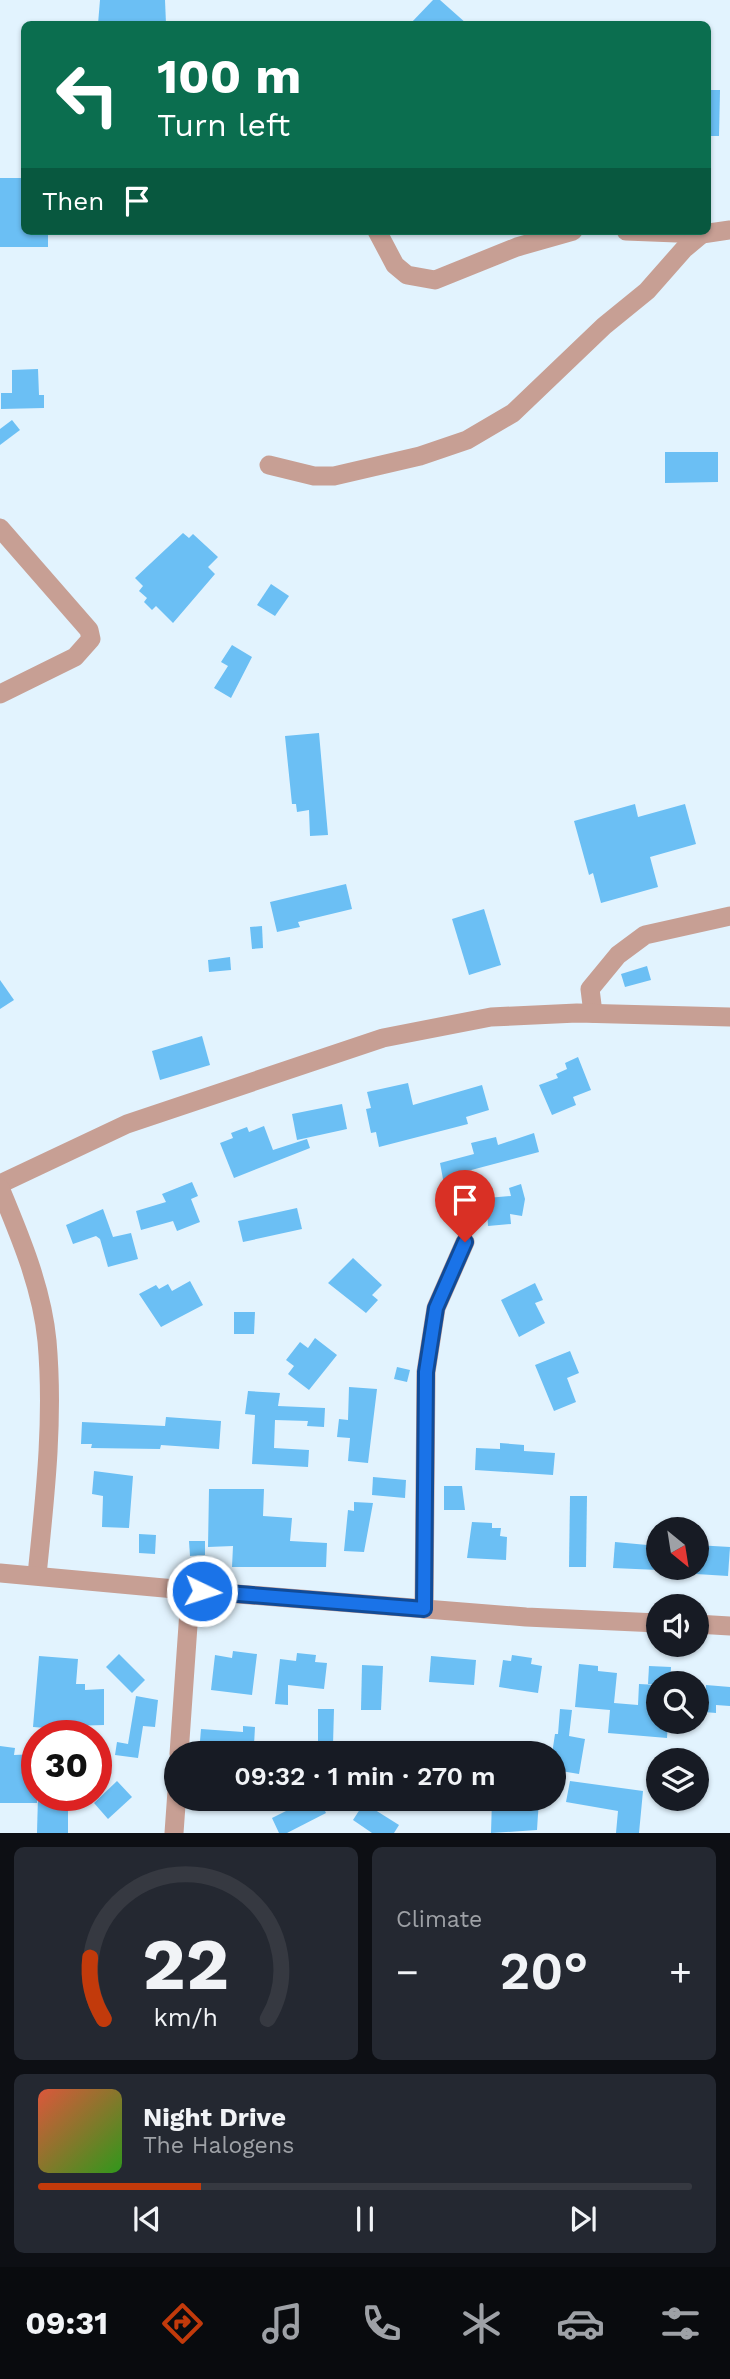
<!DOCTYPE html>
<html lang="en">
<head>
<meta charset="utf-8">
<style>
  body { margin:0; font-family:"Work Sans",sans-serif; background:#242831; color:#f1f3f6; height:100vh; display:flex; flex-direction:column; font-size:26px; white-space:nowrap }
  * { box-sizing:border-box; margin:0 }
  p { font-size:23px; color:#9ea1a6 }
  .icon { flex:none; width:38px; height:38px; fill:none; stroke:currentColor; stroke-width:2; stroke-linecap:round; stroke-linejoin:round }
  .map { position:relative; height:1833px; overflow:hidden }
  .details { display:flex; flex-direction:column; gap:14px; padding:14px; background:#0d0f14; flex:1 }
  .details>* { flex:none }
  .banner { position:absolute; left:21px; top:21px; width:690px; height:214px; border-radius:10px; box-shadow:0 2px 5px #0004; background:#0b6e4f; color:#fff; overflow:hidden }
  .needle { width:46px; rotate:150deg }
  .buttons { position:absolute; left:646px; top:1517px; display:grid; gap:14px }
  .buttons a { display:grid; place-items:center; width:63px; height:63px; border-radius:50%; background:#171b24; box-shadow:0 2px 5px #0004; font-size:35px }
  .speed { position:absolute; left:21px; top:1720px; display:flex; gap:14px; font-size:35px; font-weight:700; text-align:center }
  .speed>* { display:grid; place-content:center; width:91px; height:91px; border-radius:50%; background:#171b24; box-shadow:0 2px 5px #0004; line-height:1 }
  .speed .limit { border:10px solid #d22; background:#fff; color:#111 }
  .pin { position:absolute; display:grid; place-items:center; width:60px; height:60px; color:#fff; margin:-72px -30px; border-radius:50% 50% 50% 0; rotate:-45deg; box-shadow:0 0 7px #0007 }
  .pin .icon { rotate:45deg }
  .me { position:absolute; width:77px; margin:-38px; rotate:94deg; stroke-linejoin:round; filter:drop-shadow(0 0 5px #0008) }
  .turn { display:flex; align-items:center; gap:24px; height:147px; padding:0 21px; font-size:32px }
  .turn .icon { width:91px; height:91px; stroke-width:2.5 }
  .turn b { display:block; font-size:49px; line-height:60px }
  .then { display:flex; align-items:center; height:66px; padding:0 21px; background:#0003; gap:14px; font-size:26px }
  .big { font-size:52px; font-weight:600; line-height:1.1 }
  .details .card { flex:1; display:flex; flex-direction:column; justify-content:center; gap:10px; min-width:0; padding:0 24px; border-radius:10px; background:#242831 }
  .details .dial { align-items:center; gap:0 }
  .dial svg { height:182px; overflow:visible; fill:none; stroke:#363941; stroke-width:7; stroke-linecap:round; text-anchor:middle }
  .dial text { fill:#f1f3f6; stroke:none }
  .song { display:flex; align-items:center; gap:21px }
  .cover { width:84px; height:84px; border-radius:10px; background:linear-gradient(135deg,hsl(10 70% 55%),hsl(110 70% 35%)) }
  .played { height:7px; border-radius:4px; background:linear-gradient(90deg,#c23a0b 25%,#363941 25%) }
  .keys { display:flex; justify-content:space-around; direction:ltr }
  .heat { display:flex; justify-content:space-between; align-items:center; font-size:38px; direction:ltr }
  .details .tiles { flex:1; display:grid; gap:14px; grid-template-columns:1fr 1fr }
  .card:last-child { grid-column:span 2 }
  .trip { position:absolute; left:164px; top:1741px; width:402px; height:70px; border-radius:35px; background:#171b24; box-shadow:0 2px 5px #0004; font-weight:600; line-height:70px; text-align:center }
  .dock { display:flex; height:112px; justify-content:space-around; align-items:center; background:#090b0e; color:#9ea1a6 }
  .dock .icon { width:49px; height:49px }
  .dock .on { color:#c23a0b }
  .dock b { font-size:32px; color:#f1f3f6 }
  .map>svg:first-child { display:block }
  .building { fill:#6bbff4 }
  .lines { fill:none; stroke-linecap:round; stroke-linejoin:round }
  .minor { stroke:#c79f94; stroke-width:19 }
  .route-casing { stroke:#114b97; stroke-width:18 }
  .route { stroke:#1a73e8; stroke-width:12 }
</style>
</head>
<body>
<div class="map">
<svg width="730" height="1833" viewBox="0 0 730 1833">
  <rect width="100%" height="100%" fill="#e2f3fe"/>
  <g class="building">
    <path d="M100,0H165L166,24H98Z"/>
    <path d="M433,0H440L467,24H410Z"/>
    <path d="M707,90H720L719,136H707Z"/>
    <path d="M0,178H21V183H24V231H48V247H0Z"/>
    <path d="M38,369L39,395H44V408L1,409V393H12V370Z"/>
    <path d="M12,420L20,430L0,445V429Z"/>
    <path d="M665,452H718V482L665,483Z"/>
    <path d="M183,533L189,538L193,534L218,557L208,567L215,574L173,623L156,606L152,610L144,602L147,598L139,591L143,586L135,578Z"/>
    <path d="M271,584L289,596L275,616L257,605Z"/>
    <path d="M232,645L252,657L231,698L214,688L228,666L221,662Z"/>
    <path d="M319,733L328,835L310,836L309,810L297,812L296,804H292L285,736Z"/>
    <path d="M635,804L638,817L685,804L696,844L650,857L658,887L601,903L593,873L589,875L574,821Z"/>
    <path d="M346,884L352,909L298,922L300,927L277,932L270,902Z"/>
    <path d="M484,909L501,965L469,975L452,919Z"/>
    <path d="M262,926L263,948L252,949L250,927Z"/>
    <path d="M230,957L231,970L209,972L208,960Z"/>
    <path d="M647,966L651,980L625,987L621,974Z"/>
    <path d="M0,980L14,1000L0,1009Z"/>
    <path d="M202,1036L210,1065L160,1080L152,1051Z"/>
    <path d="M578,1057L591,1090L573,1097L576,1105L552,1115L539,1085L558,1078L556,1074L567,1069L565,1063Z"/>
    <path d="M408,1083L413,1105L482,1085L489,1110L466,1117L468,1124L379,1147L376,1132L371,1133L366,1109L371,1108L367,1092Z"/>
    <path d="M342,1104L347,1129L297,1140L292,1114Z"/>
    <path d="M264,1126L273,1150L307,1139L310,1148L234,1178L220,1143L233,1138L231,1133L247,1127L249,1132Z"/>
    <path d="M534,1133L539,1152L460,1173L464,1191L446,1195L440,1163L474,1154L471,1143L496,1137L498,1145Z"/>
    <path d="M192,1182L198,1196L191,1199L200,1222L177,1231L173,1221L141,1230L136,1211L166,1202L162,1194Z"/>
    <path d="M521,1184L525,1199L522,1216L510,1214L511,1224L488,1226L487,1210H475V1199L511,1196L509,1188Z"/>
    <path d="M297,1208L302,1229L243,1242L238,1221Z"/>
    <path d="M103,1209L113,1237L131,1233L138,1259L108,1267L100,1239L96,1236L73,1244L66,1225Z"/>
    <path d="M353,1258L382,1285L372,1295L378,1300L366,1313L328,1283Z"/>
    <path d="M190,1281L203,1305L161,1327L139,1294L156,1285L159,1289L168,1284L172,1291Z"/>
    <path d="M535,1283L543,1300L535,1303L545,1323L519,1337L501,1300Z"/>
    <path d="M234,1312H255L254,1334H234Z"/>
    <path d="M315,1338L337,1355L309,1390L288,1374L294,1366L286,1360L300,1342L308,1348Z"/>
    <path d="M570,1351L579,1373L567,1378L576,1402L554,1411L535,1365Z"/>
    <path d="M397,1367L410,1370L407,1382L394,1379Z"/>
    <path d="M349,1387L377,1389L368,1463L348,1461L350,1438L337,1437L339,1419L348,1420Z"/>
    <path d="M248,1391L280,1393L278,1406L325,1408L324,1427L307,1426L308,1421L275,1420L274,1448L309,1450L308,1467L252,1464L255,1415L245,1414Z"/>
    <path d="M166,1417L221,1421L219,1449L161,1445L160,1449L91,1448L92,1444H81L82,1422L165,1426Z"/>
    <path d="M500,1443L524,1445V1451L555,1453L553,1475L475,1470L476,1448L500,1449Z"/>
    <path d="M94,1471L133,1476L129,1528L102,1527L103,1496L92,1494Z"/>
    <path d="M373,1477L406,1480L405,1498L372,1495Z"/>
    <path d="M444,1486H462L465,1510H444Z"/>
    <path d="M209,1489H264L263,1516L292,1518L290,1541L327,1543L326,1567H232L233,1546L208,1547Z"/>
    <path d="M570,1496H587L586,1567H569Z"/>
    <path d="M354,1502L373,1503L364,1552L344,1551L348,1510L354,1511Z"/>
    <path d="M472,1522L492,1523V1528H501L500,1536L507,1537L506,1560L467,1558Z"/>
    <path d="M139,1534L156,1535L155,1554L139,1553Z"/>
    <path d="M189,1541H205V1555L190,1556Z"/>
    <path d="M615,1542L658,1546V1570L613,1568Z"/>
    <path d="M696,1545L730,1547L728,1576L696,1574Z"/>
    <path d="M233,1651L257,1654L252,1695L211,1690L215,1655L232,1658Z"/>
    <path d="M297,1653L316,1655L315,1662L327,1663L324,1689L288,1685V1705L275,1704L280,1659L296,1661Z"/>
    <path d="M119,1654L145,1680L132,1693L106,1667Z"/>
    <path d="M512,1655L532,1658L531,1664L542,1666L538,1693L499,1687L503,1660L511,1661Z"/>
    <path d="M39,1656L78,1659L76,1684H85V1690L104,1689V1725L72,1726V1730L33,1727Z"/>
    <path d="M431,1656L476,1660L474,1685L429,1682Z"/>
    <path d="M579,1664L598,1666V1671L617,1673L614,1703L638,1705L639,1684L658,1685V1722H668L667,1738L608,1733L610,1710L575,1707Z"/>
    <path d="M362,1665L383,1666L381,1710H361Z"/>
    <path d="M649,1666L671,1667L670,1684H648Z"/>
    <path d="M706,1685L730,1687V1706L716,1705V1713L704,1712Z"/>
    <path d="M136,1696L158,1700L155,1727L143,1726L138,1758L115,1755L117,1742L128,1744Z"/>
    <path d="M318,1709H334L333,1745H318Z"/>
    <path d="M560,1709L572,1710L569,1736L585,1739L579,1774L555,1770V1754H552L555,1734H558Z"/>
    <path d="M243,1726L255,1727L254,1745L200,1741L201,1729L243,1732Z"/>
    <path d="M0,1746L15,1748L14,1755L37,1754V1803H0Z"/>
    <path d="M117,1781L132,1797L108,1819L94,1803Z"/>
    <path d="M570,1781L643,1791L639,1833H616L618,1811L566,1802Z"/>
    <path d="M38,1796H68V1833H37Z"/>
    <path d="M310,1799H319L326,1813L287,1833H279L272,1818Z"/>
    <path d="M492,1799H539L537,1830L491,1833Z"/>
    <path d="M364,1803L399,1825L394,1833H372L353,1820Z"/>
  </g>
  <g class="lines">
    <g class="minor">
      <path d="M377,231L395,265L407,275L435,280L517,247L573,231"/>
      <path d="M626,231L702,234L730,230"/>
      <path d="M269,465L314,476H334L420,456L467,440L513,413L604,326L647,291L684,249L702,234"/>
      <path d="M0,528L89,630L91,639L75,657L0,694"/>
      <path d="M593,1013L590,989L618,955L645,935L730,916"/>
      <path d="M0,1184L127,1124L383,1038L491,1017L577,1013L730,1017"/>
      <path d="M0,1188C20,1236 42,1288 47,1341C54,1420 45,1497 37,1575"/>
      <path d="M0,1573L175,1589L189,1611L179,1754"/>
      <path d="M175,1589L526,1617L658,1623"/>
      <path d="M424,1609L426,1372L436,1308L465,1242"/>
      <path d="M696,1624L730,1626"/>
      <path d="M174,1833L177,1791"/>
    </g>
  </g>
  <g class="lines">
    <defs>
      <path id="route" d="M202,1591L424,1609L426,1372L436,1308L465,1242"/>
    </defs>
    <use href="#route" class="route-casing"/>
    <use href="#route" class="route"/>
  </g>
</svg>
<div class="buttons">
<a><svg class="needle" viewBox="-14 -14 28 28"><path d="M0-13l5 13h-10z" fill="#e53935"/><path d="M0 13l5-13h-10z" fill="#9ea1a6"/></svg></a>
<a><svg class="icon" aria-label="sound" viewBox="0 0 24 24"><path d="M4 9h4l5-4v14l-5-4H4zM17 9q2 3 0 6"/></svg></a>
<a><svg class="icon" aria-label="search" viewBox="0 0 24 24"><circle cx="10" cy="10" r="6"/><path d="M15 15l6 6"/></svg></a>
<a><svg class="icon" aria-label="layers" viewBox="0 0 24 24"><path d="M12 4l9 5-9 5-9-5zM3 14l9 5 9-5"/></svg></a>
</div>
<div class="speed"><div class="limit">30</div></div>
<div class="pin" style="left:465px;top:1242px;background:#d93025"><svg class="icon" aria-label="arrive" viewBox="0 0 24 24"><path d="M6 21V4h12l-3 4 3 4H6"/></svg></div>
<svg class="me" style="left:202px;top:1591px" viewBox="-20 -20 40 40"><circle r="17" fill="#1a73e8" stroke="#fff" stroke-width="3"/><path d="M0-11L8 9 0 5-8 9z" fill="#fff"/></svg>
<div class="trip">09:32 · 1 min · 270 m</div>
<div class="banner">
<div class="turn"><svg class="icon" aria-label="left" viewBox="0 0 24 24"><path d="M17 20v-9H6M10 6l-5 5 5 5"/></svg><div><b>100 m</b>Turn left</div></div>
<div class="then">Then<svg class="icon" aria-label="arrive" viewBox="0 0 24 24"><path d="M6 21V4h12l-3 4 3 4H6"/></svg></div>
</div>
</div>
<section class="details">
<div class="tiles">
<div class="card dial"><svg viewBox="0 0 100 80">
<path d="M14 69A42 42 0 1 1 86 69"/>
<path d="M14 69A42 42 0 0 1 8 42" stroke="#c23a0b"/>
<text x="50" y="56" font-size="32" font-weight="700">22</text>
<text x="50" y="72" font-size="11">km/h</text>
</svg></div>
<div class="card"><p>Climate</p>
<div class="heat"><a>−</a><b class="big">20°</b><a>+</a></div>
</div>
<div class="card">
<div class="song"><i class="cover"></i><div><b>Night Drive</b><p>The Halogens</p></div></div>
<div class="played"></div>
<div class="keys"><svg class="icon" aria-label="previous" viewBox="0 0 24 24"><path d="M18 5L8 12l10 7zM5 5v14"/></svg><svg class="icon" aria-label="pause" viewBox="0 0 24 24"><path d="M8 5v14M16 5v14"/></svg><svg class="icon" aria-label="next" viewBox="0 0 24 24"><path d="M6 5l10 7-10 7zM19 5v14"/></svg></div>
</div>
</div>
</section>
<nav class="dock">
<b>09:31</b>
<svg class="icon on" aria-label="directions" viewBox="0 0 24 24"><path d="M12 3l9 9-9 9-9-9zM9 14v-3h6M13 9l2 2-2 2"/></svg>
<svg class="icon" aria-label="music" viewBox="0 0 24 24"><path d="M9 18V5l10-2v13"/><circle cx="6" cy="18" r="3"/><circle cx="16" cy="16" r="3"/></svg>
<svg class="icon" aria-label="phone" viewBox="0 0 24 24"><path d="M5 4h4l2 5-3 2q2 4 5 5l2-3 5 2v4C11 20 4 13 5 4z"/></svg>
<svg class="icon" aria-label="climate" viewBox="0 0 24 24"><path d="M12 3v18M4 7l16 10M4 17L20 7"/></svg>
<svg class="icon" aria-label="car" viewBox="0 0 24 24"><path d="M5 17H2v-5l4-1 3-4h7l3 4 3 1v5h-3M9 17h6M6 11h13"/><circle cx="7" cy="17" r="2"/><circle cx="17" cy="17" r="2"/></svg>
<svg class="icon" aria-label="filters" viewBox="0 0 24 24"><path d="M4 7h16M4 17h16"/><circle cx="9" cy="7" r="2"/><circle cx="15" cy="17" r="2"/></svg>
</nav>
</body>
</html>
